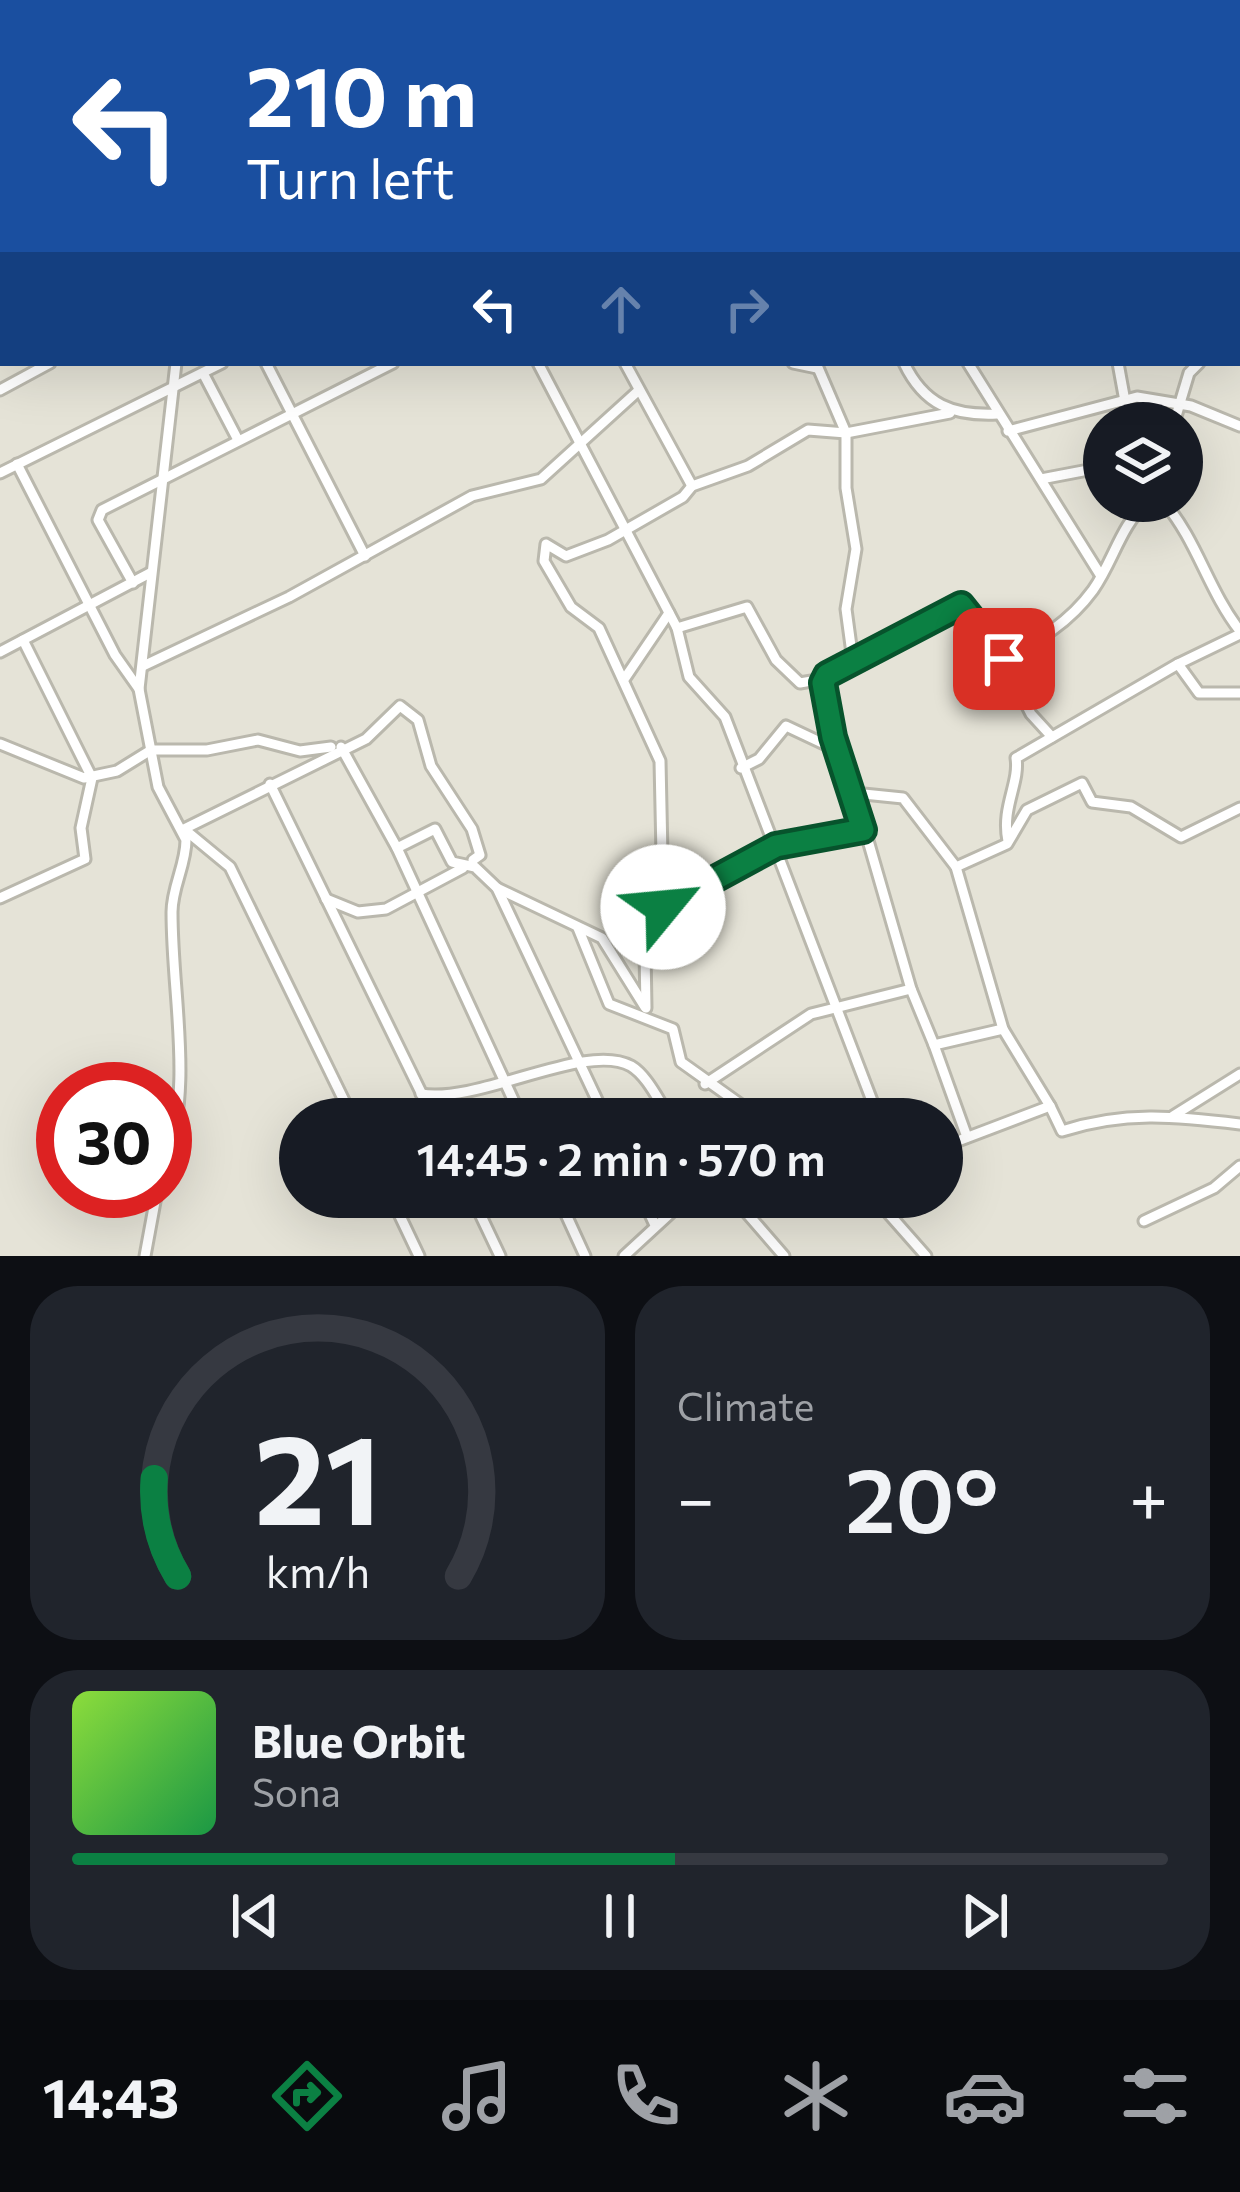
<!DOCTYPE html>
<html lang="en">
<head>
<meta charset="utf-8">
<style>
  body { margin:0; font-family:Commissioner,sans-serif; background:#20242c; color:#f1f3f6; height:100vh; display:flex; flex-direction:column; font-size:45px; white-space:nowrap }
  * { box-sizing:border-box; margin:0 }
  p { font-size:39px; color:#9ea1a6 }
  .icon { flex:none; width:66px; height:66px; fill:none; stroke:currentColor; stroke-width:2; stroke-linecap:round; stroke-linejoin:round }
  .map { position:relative; height:1256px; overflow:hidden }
  .sheet { display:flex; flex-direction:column; gap:30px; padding:30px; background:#0d0f14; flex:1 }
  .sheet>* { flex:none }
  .hud { position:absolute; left:0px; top:0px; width:1242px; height:366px; box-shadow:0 12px 48px #0002; background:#1a4fa0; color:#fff; overflow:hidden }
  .controls { position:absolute; left:1083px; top:402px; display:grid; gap:24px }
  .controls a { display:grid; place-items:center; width:120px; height:120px; border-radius:50%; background:#171b24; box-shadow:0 12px 48px #0002; font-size:60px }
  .speed { position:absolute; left:36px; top:1062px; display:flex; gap:24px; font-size:60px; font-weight:700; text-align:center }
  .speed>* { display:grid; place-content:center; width:156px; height:156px; border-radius:50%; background:#171b24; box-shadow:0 12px 48px #0002; line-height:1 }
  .speed .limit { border:18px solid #d22; background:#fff; color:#111 }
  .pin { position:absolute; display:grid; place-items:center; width:102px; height:102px; color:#fff; margin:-51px; border-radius:24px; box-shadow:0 6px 18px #0006 }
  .me { position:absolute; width:132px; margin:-66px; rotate:62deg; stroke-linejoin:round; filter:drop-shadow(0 0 9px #0008) }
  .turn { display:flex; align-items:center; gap:42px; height:252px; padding:0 48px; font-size:54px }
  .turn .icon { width:156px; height:156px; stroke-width:2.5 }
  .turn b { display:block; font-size:84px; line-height:102px }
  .lanes { display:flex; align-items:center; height:114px; padding:0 48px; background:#0003; justify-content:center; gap:60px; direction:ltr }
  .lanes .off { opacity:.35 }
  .big { font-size:90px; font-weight:600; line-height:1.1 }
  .sheet .tile { flex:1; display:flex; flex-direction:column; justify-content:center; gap:18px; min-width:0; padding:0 42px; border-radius:48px; background:#20242c }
  .sheet .dial { align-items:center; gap:0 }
  .dial svg { height:312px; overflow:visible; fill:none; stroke:#363941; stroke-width:7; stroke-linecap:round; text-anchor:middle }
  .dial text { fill:#f1f3f6; stroke:none }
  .song { display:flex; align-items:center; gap:36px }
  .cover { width:144px; height:144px; border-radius:18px; background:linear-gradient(135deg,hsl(90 70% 55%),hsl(140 70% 35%)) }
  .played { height:12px; border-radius:6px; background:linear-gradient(90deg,#0b8043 55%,#363941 55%) }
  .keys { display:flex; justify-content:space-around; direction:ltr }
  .heat { display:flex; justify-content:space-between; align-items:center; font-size:66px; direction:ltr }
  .sheet .tiles { flex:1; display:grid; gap:30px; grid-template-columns:1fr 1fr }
  .tile:last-child { grid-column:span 2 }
  .trip { position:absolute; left:279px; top:1098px; width:684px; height:120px; border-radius:60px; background:#171b24; box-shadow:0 12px 48px #0002; font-weight:600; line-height:120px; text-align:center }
  .tab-bar { display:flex; height:192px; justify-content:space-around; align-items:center; background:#090b0e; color:#9ea1a6 }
  .tab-bar .icon { width:84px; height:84px }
  .tab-bar .current { color:#0b8043 }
  .tab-bar b { font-size:54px; color:#f1f3f6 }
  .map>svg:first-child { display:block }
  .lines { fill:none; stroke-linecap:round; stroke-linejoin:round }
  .river { stroke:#cabb62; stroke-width:12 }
  .minor-casing { stroke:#bab8ad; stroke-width:15 }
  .minor { stroke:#fff; stroke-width:9 }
  .route-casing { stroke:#07532c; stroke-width:30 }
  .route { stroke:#0b8043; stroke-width:21 }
</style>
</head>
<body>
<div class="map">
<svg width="1240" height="1256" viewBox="0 0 1240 1256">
  <rect width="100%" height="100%" fill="#e5e3d7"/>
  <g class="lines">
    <g class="river">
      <path d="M1023,0L1024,3"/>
      <path d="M1239,358L1240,359"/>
    </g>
    <defs>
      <g id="minor">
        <path d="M45,0L46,3"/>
        <path d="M134,0L135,3"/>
        <path d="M348,0L350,3"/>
        <path d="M438,0L440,3"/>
        <path d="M529,0L530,3"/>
        <path d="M615,0L617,3"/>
        <path d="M781,0V3"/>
        <path d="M71,3L76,0"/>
        <path d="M218,3V0"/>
        <path d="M371,3L377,0"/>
        <path d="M670,3L678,0"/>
        <path d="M1225,3V0"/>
        <path d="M1239,32H1240"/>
        <path d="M0,37L3,36"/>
        <path d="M0,84L3,90"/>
        <path d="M1239,124H1240"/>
        <path d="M0,210L3,208"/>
        <path d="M1239,261L1240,260"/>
        <path d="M0,299L3,298"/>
        <path d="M266,363L365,556"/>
        <path d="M538,363L677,628L689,677L725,717L879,1119"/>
        <path d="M625,363L692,486"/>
        <path d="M793,363L817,368"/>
        <path d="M816,363L846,433V488L856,549L846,609L853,661L827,675L823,683L833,737L845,761L911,989L934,1045L1003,1029L1050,1106"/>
        <path d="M904,363C924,405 953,416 997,414"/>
        <path d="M968,363L1101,576"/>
        <path d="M1118,363L1129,423"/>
        <path d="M203,373L238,440"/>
        <path d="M0,390L50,363"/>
        <path d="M1174,423L1189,373L1199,363"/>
        <path d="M1008,431L1137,397L1191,406L1240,426"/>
        <path d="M17,464L115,655L139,689"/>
        <path d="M0,473L222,363"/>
        <path d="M1041,479L1104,467"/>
        <path d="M1163,501C1197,540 1208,590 1240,631"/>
        <path d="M133,583L98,520L102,510L393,363"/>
        <path d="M677,628L747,607L776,660L800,683L823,679"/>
        <path d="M0,652L150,573"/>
        <path d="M1004,659C1039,640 1069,623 1093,590C1114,560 1120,526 1148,501"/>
        <path d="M853,661L961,606L1000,653L1031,714L1052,737"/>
        <path d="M1178,664L1199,693H1240"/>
        <path d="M143,666L289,597L472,496L541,479L638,391"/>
        <path d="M625,678L669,613"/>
        <path d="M0,744L84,778L117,771L151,750H207L258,740L300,751L331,747"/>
        <path d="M341,747L397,848L522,1119"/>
        <path d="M741,768L759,759L786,726L839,751"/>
        <path d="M270,784L434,1119"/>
        <path d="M854,793L903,798L956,867"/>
        <path d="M1008,841C1001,807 1020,783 1016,758L1178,664L1240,634"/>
        <path d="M397,848L435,829L452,862L475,867L497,888L606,1119"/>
        <path d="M497,888L602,938L645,1007"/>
        <path d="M0,898L85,859L81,828L92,778L23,640"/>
        <path d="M326,899L358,912L386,909L463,868"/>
        <path d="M663,907L777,846L864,829"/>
        <path d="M578,928L609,1004L673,1029L681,1062L761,1119"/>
        <path d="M646,1008L645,951L663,902L660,761L599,628L571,607L544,561L546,544L566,556L608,540L683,497L692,486L748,466L808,430L846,433L950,413"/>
        <path d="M1003,1029L956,867L1007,844L1027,810L1082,783L1092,802L1131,807L1181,837L1240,808"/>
        <path d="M934,1045L967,1137"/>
        <path d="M705,1084L811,1014L911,989"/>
        <path d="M421,1094C480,1104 586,1041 631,1066C648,1076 660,1104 671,1119"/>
        <path d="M1173,1116L1240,1074"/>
        <path d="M353,1119L230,867L184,829L366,739L400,706L418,720L431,766L472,829L480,855L473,860"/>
        <path d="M942,1147L1050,1106L1062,1131C1124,1111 1175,1116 1240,1124"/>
        <path d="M165,1168C194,1083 172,999 172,912C172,887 186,865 186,840L158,787L139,689L176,363"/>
        <path d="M391,1197L419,1256"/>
        <path d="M472,1197L500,1256"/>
        <path d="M558,1197L585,1256"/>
        <path d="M642,1197L655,1225"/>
        <path d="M733,1197L784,1256"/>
        <path d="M874,1197L926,1256"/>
        <path d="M1144,1221L1214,1188L1240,1166"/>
        <path d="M145,1256L157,1191"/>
        <path d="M624,1256L688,1197"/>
      </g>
    </defs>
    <use href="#minor" class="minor-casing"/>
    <use href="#minor" class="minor"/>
  </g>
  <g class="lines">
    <defs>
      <path id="route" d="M663,907L776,846L863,830L833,737L823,683L827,675L961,605L1004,659"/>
    </defs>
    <use href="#route" class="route-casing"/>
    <use href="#route" class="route"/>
  </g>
</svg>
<div class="controls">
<a><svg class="icon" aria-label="layers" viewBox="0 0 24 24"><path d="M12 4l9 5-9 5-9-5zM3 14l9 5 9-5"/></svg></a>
</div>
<div class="speed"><div class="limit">30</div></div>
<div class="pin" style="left:1004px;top:659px;background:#d93025"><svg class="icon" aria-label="arrive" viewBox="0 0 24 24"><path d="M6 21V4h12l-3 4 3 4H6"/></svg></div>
<svg class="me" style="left:663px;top:907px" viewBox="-20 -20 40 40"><circle r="19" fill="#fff"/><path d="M0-13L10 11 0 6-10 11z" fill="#0b8043"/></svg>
<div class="trip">14:45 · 2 min · 570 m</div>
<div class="hud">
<div class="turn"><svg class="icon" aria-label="left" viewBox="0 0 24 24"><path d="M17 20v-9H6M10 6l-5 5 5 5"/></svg><div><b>210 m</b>Turn left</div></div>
<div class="lanes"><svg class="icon" aria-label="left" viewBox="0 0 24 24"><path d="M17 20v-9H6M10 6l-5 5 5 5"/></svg><svg class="icon off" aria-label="ahead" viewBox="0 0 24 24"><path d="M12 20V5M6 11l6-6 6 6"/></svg><svg class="icon off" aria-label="right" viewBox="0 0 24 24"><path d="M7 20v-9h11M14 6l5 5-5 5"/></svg></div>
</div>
</div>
<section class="sheet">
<div class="tiles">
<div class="tile dial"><svg viewBox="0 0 100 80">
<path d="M14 69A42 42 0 1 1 86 69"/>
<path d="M14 69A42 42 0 0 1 8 44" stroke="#0b8043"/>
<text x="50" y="56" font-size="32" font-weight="700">21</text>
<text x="50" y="72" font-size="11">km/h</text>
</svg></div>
<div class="tile"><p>Climate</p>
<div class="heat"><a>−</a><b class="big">20°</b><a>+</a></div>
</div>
<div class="tile">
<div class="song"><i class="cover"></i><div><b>Blue Orbit</b><p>Sona</p></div></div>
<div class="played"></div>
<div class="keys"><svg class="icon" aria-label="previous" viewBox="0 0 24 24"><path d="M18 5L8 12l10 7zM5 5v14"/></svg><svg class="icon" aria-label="pause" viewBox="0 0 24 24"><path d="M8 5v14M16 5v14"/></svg><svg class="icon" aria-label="next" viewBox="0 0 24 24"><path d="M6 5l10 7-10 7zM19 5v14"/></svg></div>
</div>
</div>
</section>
<nav class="tab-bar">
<b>14:43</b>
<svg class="icon current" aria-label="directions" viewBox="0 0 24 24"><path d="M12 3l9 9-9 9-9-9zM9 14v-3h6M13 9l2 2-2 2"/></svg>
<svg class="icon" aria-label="music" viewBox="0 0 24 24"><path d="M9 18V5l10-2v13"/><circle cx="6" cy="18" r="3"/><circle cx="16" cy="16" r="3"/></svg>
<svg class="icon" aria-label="phone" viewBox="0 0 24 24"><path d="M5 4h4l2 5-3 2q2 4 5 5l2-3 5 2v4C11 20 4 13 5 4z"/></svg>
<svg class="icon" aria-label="climate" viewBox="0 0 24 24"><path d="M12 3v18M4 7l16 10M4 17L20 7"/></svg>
<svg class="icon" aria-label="car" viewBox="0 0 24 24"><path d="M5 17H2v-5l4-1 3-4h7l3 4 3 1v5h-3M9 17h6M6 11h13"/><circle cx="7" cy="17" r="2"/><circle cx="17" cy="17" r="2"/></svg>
<svg class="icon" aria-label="filters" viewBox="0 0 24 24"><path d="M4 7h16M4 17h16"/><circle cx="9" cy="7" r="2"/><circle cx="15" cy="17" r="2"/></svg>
</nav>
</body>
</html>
